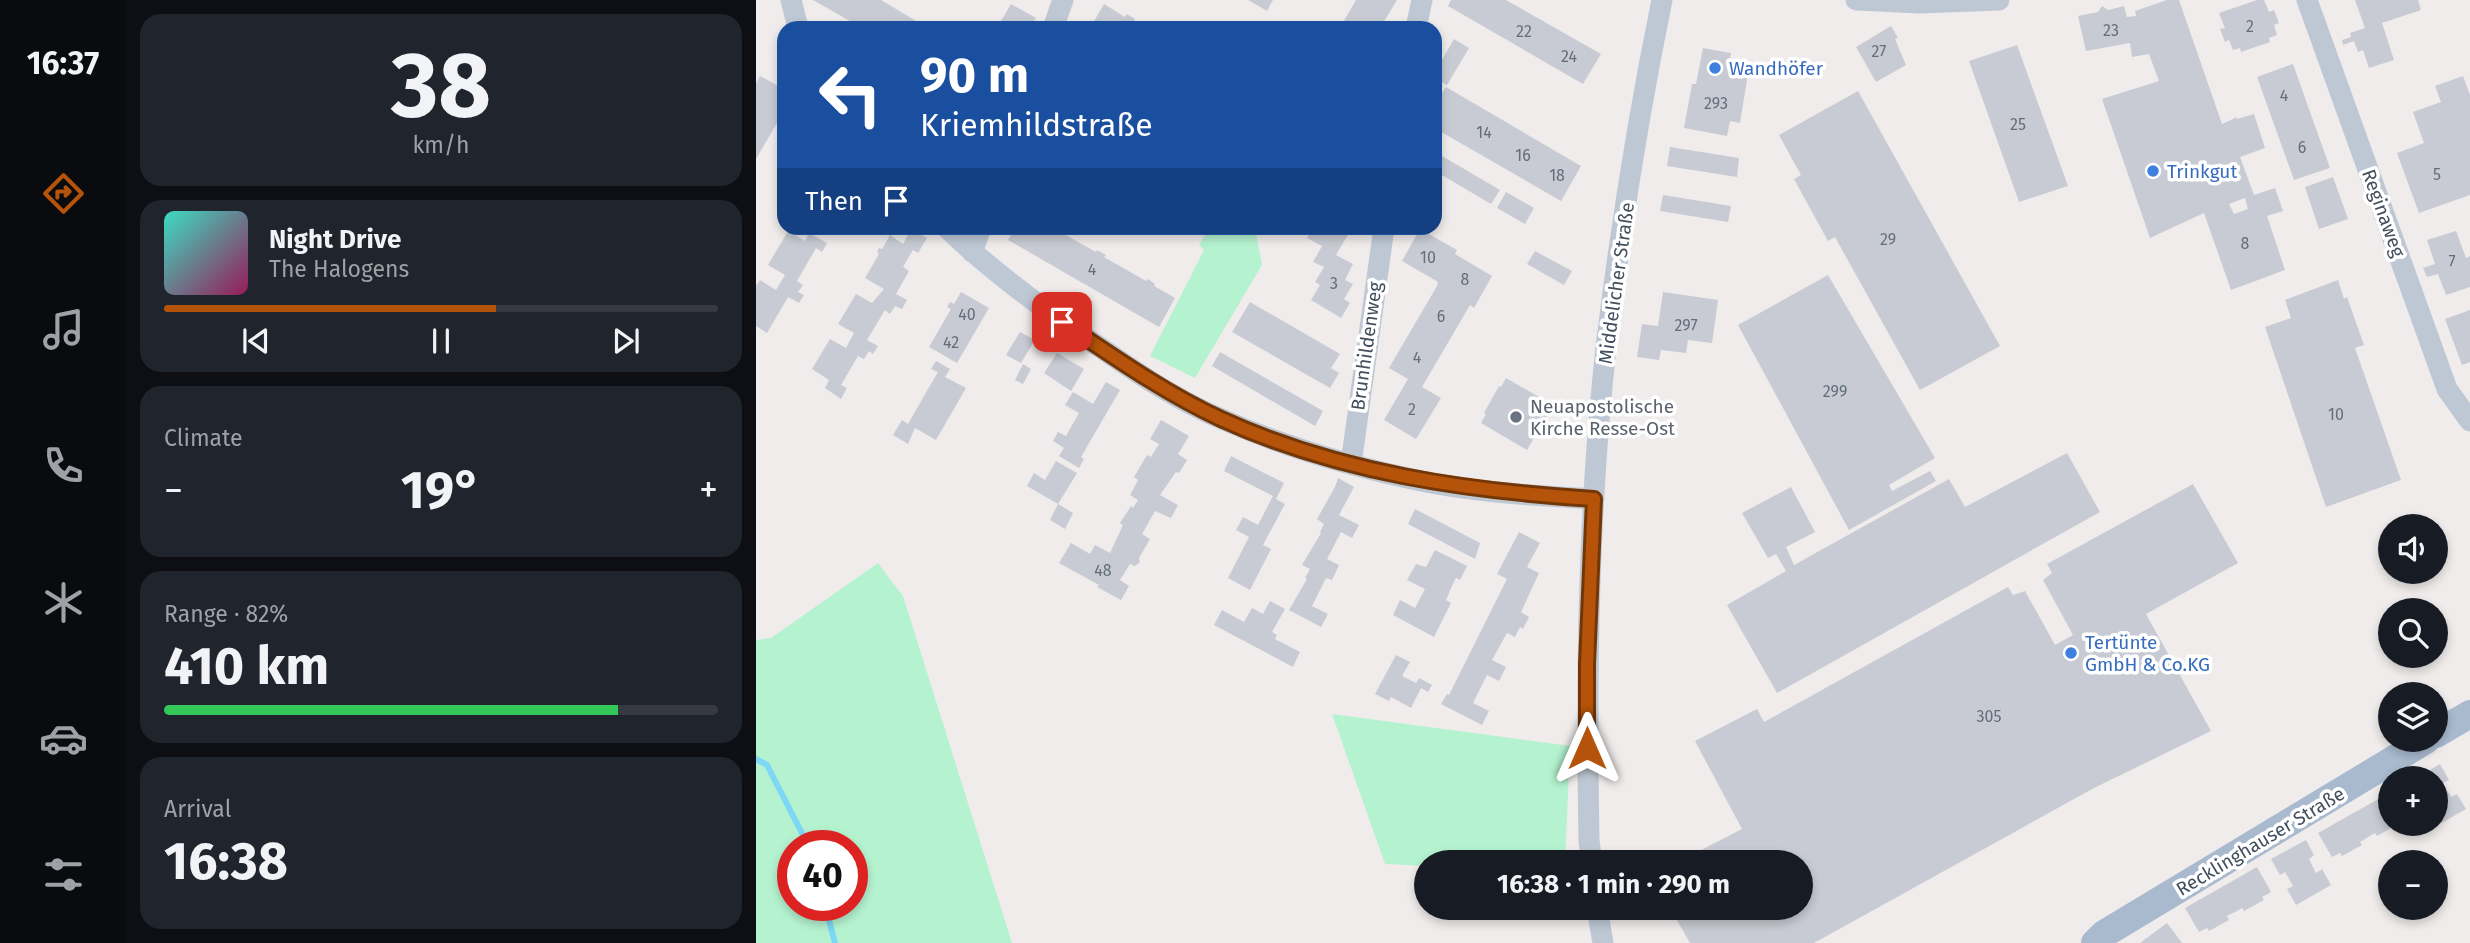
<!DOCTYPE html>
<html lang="en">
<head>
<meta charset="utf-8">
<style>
  body { margin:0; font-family:"Fira Sans",sans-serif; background:#20242c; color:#f1f3f6; height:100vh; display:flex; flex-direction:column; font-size:26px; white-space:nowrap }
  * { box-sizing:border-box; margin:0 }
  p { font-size:23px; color:#9ea1a6 }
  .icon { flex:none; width:38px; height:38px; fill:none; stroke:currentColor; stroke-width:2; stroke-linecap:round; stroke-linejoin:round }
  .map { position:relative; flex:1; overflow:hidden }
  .panel { display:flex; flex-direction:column; gap:14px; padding:14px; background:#0d0f14; width:630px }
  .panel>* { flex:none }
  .top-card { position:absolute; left:21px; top:21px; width:665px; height:214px; border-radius:21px; box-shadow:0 4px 10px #0003; background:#1a4fa0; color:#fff; overflow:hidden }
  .fabs { position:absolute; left:1622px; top:514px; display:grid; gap:14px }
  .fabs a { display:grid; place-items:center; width:70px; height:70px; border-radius:50%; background:#171b24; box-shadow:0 4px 10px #0003; font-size:35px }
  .speed { position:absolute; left:21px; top:830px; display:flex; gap:14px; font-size:35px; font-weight:700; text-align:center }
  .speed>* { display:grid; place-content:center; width:91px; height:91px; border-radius:50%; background:#171b24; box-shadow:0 4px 10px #0003; line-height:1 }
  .speed .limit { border:10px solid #d22; background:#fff; color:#111 }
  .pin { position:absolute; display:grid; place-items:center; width:60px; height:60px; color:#fff; margin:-30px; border-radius:14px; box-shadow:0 4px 10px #0006 }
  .me { position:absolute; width:77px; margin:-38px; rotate:0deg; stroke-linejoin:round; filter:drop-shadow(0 0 5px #0008) }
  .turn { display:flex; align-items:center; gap:24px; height:147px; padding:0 28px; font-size:32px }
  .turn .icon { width:91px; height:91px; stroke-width:2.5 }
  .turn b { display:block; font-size:49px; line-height:60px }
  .then { display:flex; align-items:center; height:66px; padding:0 28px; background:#0003; gap:14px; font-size:26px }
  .big { font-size:52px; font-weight:700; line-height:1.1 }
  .panel .tile { flex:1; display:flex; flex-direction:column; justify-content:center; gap:10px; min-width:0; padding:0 24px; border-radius:21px; background:#20242c }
  .panel .dial { align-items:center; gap:0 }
  .dial b { font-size:91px; line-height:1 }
  .song { display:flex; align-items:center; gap:21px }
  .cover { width:84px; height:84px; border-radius:10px; background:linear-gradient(135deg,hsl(170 70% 55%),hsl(330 70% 35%)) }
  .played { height:7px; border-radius:4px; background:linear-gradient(90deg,#b45309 60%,#363941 60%) }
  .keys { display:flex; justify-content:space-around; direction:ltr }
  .heat { display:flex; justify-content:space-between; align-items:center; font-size:38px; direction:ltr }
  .charge { height:10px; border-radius:5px; background:linear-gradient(90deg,#34c759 82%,#363941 0) }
  .trip { position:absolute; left:658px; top:850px; width:399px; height:70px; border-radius:35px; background:#171b24; box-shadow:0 4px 10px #0003; font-weight:700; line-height:70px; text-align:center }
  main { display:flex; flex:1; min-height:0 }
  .menu { display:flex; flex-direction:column; width:126px; justify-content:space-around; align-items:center; background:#090b0e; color:#9ea1a6 }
  .menu .icon { width:49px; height:49px }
  .menu .current { color:#b45309 }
  .menu b { font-size:32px; color:#f1f3f6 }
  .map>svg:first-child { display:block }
  .green { fill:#b5f3d0; fill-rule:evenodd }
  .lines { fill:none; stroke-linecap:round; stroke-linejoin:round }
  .stream { stroke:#7dd7f5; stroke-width:6 }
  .building { fill:#c8cbd3; fill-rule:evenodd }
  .minor { stroke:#bec8d4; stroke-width:21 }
  .major { stroke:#a9bacf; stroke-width:28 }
  .route-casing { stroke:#753606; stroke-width:18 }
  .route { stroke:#b45309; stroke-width:12 }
  .shop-dot { fill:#3f7fe0; stroke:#fff; stroke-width:2.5 }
  .worship-dot { fill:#6b7280; stroke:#fff; stroke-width:2.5 }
  .labels { text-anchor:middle; stroke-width:7; stroke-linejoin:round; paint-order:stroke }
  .number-label { font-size:16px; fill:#646e7a }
  .shop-label { font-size:19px; fill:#366cbe; stroke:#fff; text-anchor:start }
  .street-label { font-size:19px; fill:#434f5c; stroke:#fff }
  .worship-label { font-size:19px; fill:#5b616d; stroke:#fff; text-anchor:start }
</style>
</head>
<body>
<main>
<nav class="menu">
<b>16:37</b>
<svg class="icon current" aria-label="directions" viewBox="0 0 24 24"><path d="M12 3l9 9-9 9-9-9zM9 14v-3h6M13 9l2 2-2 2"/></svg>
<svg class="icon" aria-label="music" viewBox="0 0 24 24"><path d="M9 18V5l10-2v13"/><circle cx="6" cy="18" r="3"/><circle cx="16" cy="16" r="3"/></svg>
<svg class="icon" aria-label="phone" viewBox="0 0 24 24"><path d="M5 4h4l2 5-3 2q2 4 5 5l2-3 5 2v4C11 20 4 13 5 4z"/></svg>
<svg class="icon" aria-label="climate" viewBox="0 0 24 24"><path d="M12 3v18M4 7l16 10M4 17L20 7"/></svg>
<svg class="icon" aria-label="car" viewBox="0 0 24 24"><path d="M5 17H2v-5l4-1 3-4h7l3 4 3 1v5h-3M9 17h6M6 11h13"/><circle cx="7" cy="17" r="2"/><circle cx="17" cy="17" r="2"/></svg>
<svg class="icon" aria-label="filters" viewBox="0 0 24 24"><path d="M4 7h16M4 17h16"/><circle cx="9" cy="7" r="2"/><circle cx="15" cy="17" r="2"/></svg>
</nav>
<section class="panel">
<div class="tile dial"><b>38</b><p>km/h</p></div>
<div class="tile">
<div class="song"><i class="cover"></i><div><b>Night Drive</b><p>The Halogens</p></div></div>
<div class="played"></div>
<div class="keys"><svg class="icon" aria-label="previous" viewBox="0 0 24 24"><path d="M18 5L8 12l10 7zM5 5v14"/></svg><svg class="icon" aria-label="pause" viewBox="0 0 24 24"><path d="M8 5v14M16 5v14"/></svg><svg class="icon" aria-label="next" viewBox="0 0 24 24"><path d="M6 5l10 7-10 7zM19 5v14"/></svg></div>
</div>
<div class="tile"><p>Climate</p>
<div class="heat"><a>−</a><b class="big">19°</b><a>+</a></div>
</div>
<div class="tile"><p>Range · 82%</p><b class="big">410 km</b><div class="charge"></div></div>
<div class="tile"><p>Arrival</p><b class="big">16:38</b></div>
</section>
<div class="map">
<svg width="1714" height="943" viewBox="0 0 1714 943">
  <rect width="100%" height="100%" fill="#f0ecec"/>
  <g class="green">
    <path d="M453,228H499L506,265L439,378L394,356L448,250L443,245Z"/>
    <path d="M122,563L147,596L256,943H0V640L15,638ZM37,845H96V905H37Z"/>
    <path d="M576,714L814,746L809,863H670V866L629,864Z"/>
  </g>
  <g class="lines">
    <g class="stream">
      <path d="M0,759L11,765L52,845"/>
      <path d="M69,905L79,943"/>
    </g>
  </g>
  <g class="building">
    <path d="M57,0H125L160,21L155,28H106Z"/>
    <path d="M492,0H517L511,11Z"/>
    <path d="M600,0H641L624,28H588L585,26Z"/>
    <path d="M695,0H750L845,54L827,84L692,6Z"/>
    <path d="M1411,0H1423L1466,124L1481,117V119L1498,114L1509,148L1484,157L1498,195L1519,188L1527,211L1511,216L1529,270L1475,290L1448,213L1394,238L1346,99L1403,81L1393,54L1376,57L1374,43L1330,51L1322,16L1342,12L1346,6L1352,10L1368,6L1371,17L1380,16L1379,11ZM1489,198L1492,209L1478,214L1473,204Z"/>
    <path d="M1501,0H1508L1513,12L1518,10L1523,23L1518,25L1521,35L1513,38L1514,42L1485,52L1484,48L1477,50L1473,40L1469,42L1464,29L1469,28L1463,13Z"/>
    <path d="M1599,0H1662L1665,10L1626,23L1638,60L1613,68L1607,50L1602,52L1598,41L1587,45L1586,40L1595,37L1594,33L1609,28Z"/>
    <path d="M255,4L280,18L274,28H241Z"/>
    <path d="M348,4L369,17L371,14L379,19L378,21L389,28H334Z"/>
    <path d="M1135,26L1142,38L1139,39L1150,65L1120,82L1100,47Z"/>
    <path d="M698,39L713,48L691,85L679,78V72Z"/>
    <path d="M1261,45L1312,186L1263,202L1213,61Z"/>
    <path d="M947,48L975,53L973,65L993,68L984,123L974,121L971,136L928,128L936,84H940Z"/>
    <path d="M1537,64L1574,168L1538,180L1501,77Z"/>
    <path d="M4,76L28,89V111L0,159V83Z"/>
    <path d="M1707,76L1714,95V195L1663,213L1641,153L1668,143L1657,112L1685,102L1679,86Z"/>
    <path d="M690,87L825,166L805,201L680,129L679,104Z"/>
    <path d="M1102,91L1244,346L1164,390L1079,237L1072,241L1038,179L1045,175L1023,135Z"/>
    <path d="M914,147L983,158L981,177L911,166Z"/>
    <path d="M686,156L744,190L735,204L679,171Z"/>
    <path d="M1577,177L1592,219L1563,229L1549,187Z"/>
    <path d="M750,192L778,208L769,224L741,208Z"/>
    <path d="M907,195L975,206L972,222L904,211Z"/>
    <path d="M259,228H297L340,252L341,250L350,255L348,257L390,281L392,279L399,284L398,286L419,298L403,327L252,240Z"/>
    <path d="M557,228H596L580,255L597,264L589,280L597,284L588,299L594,303L585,318L555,300L564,285L559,282L568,267L557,262L566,246L551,238Z"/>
    <path d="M155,229L171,238L162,253L157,250L147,267L153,271L140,294L151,300L146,309L139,306L134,314L129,310L111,340L122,346L117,354L113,351L108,359L102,356L85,385L91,388L85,399L69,388L73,380L56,369L74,339L90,348L98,333L82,324L100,294L116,303L128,289L109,278L123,254L121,252L123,248L126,249L134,235L147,244Z"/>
    <path d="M664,229L701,250L699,254L736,276L718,308L714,305L666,387L685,398L660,439L628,420L652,379L633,368L681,286L682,282L646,261Z"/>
    <path d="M32,231L49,241L53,233L71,243L66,252L60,248L41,281L47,285L42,292L48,295L43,303L32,297L11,333L0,326V286L4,280L20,290L29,275L12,265Z"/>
    <path d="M1700,231L1710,258L1714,256V287L1690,295L1682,274L1671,277L1667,268L1679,264L1671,240Z"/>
    <path d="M779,251L816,271L808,285L771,264Z"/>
    <path d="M1072,275L1179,458L1133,485L1136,491L1174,471L1180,481L1093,530L982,325Z"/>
    <path d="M1582,280L1588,299L1591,297L1608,345L1599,348L1645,480L1570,507L1509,327L1535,318L1529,300Z"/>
    <path d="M205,292L233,308L201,363L173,347L195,309L191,307L194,302L198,304Z"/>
    <path d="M907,292L962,300L956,343L932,340L930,353L905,350L903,360L881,357L886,324L902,326Z"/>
    <path d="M494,302L584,354L575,368L583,373L574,388L476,332Z"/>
    <path d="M1714,310V362L1706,365L1689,319Z"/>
    <path d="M264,332L279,340L265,363L250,355Z"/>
    <path d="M464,352L567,411L559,426L456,366Z"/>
    <path d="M301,353L328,369L315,391L288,373Z"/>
    <path d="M180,361L194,369L189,377L210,388L180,440L159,428L152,444L137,435L146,420L152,424L172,389L182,372L175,369Z"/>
    <path d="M267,364L275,369L267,384L259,380Z"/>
    <path d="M750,378L797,405L771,450L725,423L730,414L728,413L743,386L745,387Z"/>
    <path d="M350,382L364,390L325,457L328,459L323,468L303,456L308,448L297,441L302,432L310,436L323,413L309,405L317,392L337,404Z"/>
    <path d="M405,420L433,436L422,454L431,460L423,473L420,472L404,495L422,505L415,518L399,511L386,534L394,539L383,558L384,562L379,566L374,564L364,580L373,586L365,600L341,587L343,585L303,563L315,543L334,554L339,545L354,553L367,525L364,523L375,506L377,508L382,500L374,495L382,480L378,477L391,455L395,457L403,444L394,439Z"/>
    <path d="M1311,453L1344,512L1021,693L971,605L1030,571L1020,554L1012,558L986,513L1035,487L1059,532L1030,547L1038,565L1193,479L1209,507Z"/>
    <path d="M475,456L528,483L520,499L529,504L507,545L515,549L494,590L472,578L493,537L480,530L487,517L502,525L517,496L468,471Z"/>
    <path d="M300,461L321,473L302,504L271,486L278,473L289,480Z"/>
    <path d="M582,478L598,487L583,515L603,525L596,538L585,532L571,559L583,565L576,580L570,578L556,606L572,614L565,627L533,610L551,579L549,578L554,569L546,565L565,533L564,532L568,524L561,519L579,487Z"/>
    <path d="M1437,484L1482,563L1390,614L1455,731L1338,788L1058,943H934L914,908H1045V863H920L986,829L939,741L1001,709L1008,722L1252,587L1257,595L1269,591L1299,645L1317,635L1287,580L1296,573L1291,564Z"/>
    <path d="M302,504L317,513L309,529L294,520Z"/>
    <path d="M659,509L724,543L719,559L652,524Z"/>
    <path d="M763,532L784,543L771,567L783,573L765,612L773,617L767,629L764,627L759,637L751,633L736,660L750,667L743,681L731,675L717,703L733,711L726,725L685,704L691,694L693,695L751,579L741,574Z"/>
    <path d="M679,550L711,566L704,580L700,578L696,586L690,600L695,603L678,637L637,615L644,600L659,608L669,589L651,580L660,564L670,567Z"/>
    <path d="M514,601L529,609L516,632L521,635L519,639L544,652L537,667L458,625L466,610L488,622L496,608L507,614Z"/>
    <path d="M640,655L654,662L646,676L660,683L663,678L676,685L672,692L665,688L655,708L635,697L633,701L619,694Z"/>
    <path d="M1684,764L1693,780L1687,783L1695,797L1701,794L1710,809L1675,829L1672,824H1680V779H1658Z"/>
    <path d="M1633,793L1634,824H1642L1621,836L1619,833L1612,837L1604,842L1606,845L1586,856L1584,853L1576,857L1562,833Z"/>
    <path d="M1550,840L1558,855L1553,859L1560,873L1566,869L1575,885L1540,905L1531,889L1537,886L1529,872L1524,875L1515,859Z"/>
    <path d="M1501,867L1515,892L1506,897L1508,900L1488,911L1486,908L1479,912L1471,916L1473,920L1453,931L1451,928L1443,932L1429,908Z"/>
    <path d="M1411,923L1426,943H1384Z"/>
  </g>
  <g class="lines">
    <g class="minor">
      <path d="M35,0L42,28"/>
      <path d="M1100,0L1164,3L1243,0"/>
      <path d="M1551,0L1691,389L1714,421"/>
      <path d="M297,28L307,0"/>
      <path d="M660,28L666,0"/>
      <path d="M191,228C237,273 291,312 345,348C384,375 424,402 468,420C534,449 605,469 675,483C729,493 784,496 838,499"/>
      <path d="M216,252L225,228"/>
      <path d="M595,464L628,228"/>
      <path d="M836,863L833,841C830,674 832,505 851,339C865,226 883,112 906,0"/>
      <path d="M841,908L847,943"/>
    </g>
    <g class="major">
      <path d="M1680,734L1714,714"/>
      <path d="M1339,943L1348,934L1670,740"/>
    </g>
  </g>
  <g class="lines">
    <defs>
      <path id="route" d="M306,322C358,357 409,393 465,419C583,473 711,491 838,499L831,664V748"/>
    </defs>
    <use href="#route" class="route-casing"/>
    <use href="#route" class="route"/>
  </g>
  <g class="shop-dot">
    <circle cx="959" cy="68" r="7"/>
    <circle cx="1397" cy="171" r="7"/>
    <circle cx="1315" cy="653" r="7"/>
  </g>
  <circle class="worship-dot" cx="760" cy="417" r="7"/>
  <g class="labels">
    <g class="number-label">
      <text x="1494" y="32">2</text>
      <text x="1355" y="36">23</text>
      <text x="768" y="37">22</text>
      <text x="1123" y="57">27</text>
      <text x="813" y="62">24</text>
      <text x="1528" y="101">4</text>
      <text x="960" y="109">293</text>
      <text x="1262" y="130">25</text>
      <text x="728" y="138">14</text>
      <text x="1546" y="153">6</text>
      <text x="767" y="161">16</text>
      <text x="1681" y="180">5</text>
      <text x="801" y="181">18</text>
      <text x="1132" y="245">29</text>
      <text x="1489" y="249">8</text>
      <text x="672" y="263">10</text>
      <text x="1696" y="267">7</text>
      <text x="336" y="275">4</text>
      <text x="709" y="285">8</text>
      <text x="578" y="289">3</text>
      <text x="211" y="320">40</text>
      <text x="685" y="322">6</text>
      <text x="930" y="331">297</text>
      <text x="195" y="348">42</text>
      <text x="661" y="363">4</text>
      <text x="1079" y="397">299</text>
      <text x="656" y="415">2</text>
      <text x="1580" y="420">10</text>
      <text x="347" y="576">48</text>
      <text x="1233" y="722">305</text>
    </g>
    <g class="shop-label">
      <text x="973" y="75">Wandhöfer</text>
      <text x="1411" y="178">Trinkgut</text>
      <text x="1329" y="649">Tertünte<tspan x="1329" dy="22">GmbH &amp; Co.KG</tspan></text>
    </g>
    <g class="street-label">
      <text transform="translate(1628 213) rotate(70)" y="7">Reginaweg</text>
      <text transform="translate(860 283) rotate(-82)" y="7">Middelicher Straße</text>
      <text transform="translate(610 346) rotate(-82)" y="7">Brunhildenweg</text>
      <text transform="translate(1504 841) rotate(-31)" y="7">Recklinghauser Straße</text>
    </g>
    <g class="worship-label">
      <text x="774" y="413">Neuapostolische<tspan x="774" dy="22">Kirche Resse-Ost</tspan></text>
    </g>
  </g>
</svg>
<div class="fabs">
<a><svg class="icon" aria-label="sound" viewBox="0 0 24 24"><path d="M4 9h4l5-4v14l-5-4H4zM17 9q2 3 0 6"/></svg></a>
<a><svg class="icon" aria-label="search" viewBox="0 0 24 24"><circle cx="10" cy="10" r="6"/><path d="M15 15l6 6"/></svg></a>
<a><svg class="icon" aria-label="layers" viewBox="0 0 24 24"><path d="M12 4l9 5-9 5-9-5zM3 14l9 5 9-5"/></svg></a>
<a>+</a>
<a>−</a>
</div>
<div class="speed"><div class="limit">40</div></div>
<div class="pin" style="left:306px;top:322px;background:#d93025"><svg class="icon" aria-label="arrive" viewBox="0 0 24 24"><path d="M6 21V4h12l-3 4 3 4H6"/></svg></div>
<svg class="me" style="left:831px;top:748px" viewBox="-20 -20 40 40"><path d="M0-17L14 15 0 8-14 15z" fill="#b45309" stroke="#fff" stroke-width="4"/></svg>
<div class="trip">16:38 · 1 min · 290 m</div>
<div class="top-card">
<div class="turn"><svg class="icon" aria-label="left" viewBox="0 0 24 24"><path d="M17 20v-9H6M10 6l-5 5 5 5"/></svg><div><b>90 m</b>Kriemhildstraße</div></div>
<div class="then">Then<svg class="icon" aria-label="arrive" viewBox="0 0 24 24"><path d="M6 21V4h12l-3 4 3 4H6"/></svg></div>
</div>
</div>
</main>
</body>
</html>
